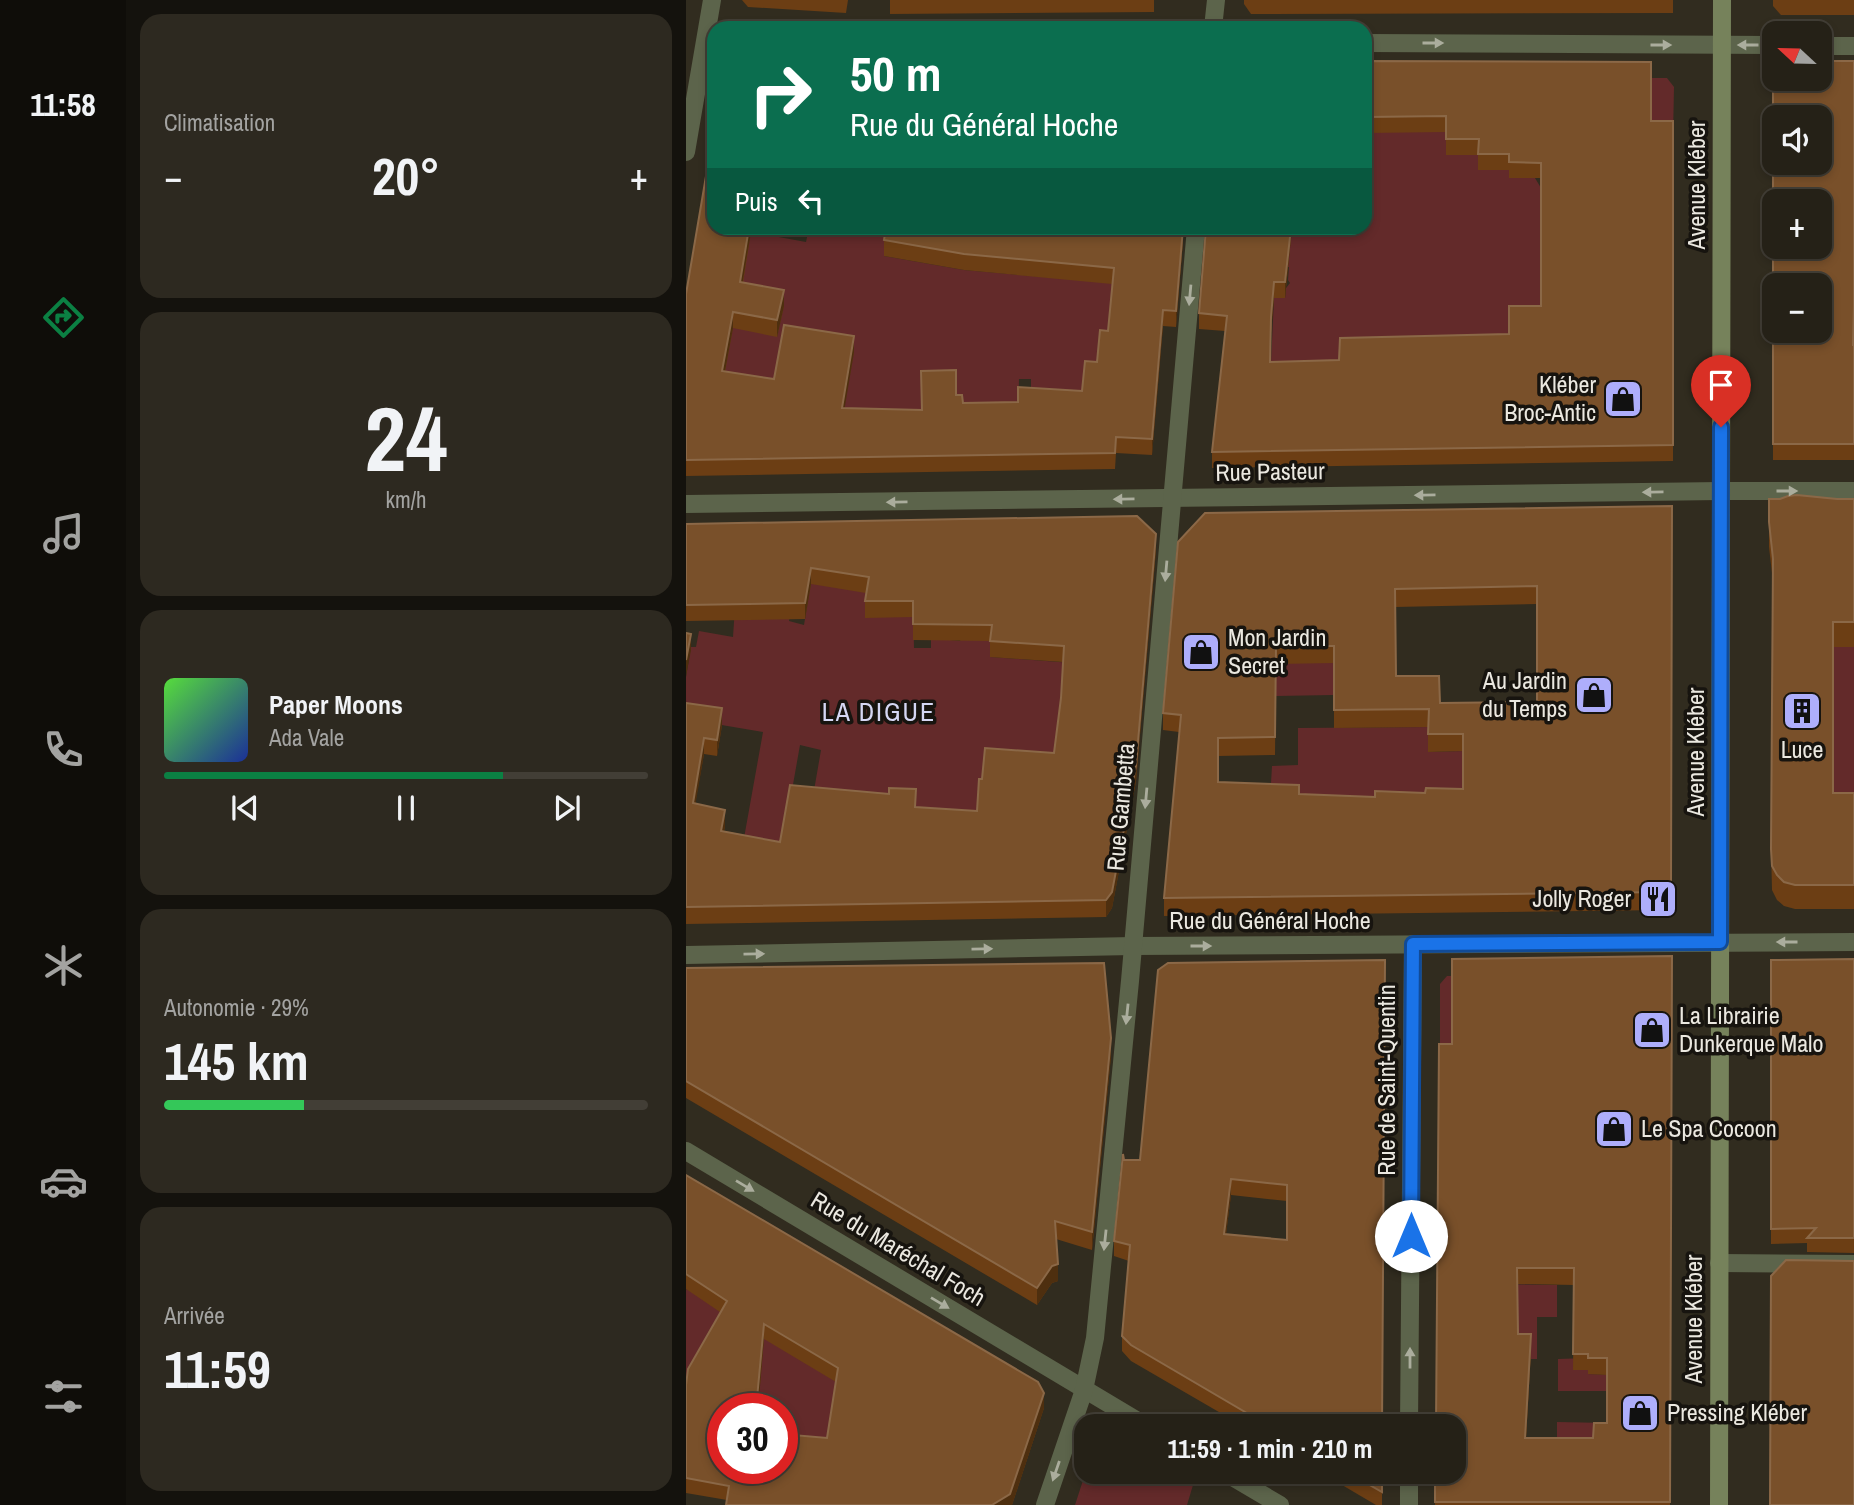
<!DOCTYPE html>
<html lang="fr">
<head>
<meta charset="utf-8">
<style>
  body { margin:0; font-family:"Archivo Narrow",sans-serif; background:#2d2920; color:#f1f3f6; height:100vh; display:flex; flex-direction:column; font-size:26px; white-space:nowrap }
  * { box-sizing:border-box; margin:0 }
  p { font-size:23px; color:#a3a3a1 }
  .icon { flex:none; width:38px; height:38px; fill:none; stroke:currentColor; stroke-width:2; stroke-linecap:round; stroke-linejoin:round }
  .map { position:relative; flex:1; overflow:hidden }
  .details { display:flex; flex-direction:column; gap:14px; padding:14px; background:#14120d; width:560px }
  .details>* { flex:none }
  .guide { position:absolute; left:21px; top:21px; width:665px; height:214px; border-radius:21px; box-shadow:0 4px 10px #0003,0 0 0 2px #423e36; background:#0b6e4f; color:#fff; overflow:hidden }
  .needle { width:46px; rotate:292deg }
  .buttons { position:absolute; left:1076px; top:21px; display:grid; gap:14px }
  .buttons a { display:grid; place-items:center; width:70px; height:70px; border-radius:14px; background:#252117; box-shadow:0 4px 10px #0003,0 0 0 2px #423e36; font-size:35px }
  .speed { position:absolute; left:21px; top:1393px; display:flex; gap:14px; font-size:35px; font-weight:700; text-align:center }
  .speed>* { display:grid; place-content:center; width:91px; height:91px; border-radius:50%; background:#252117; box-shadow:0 4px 10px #0003,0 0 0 2px #423e36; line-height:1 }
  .speed .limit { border:10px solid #d22; background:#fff; color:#111 }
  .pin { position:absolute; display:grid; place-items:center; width:60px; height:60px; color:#fff; margin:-72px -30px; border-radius:50% 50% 50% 0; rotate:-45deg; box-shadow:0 0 7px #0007 }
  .pin .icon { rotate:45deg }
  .me { position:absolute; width:77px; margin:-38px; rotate:0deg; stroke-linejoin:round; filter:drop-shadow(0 0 5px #0008) }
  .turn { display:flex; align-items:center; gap:24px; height:147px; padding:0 28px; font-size:32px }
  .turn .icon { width:91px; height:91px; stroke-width:2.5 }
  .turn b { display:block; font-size:49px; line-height:60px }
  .then { display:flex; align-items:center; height:66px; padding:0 28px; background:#0003; gap:14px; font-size:26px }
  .big { font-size:52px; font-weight:800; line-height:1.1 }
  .details .tile { flex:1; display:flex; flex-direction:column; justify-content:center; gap:10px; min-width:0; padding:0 24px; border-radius:21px; background:#2d2920 }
  .details .dial { align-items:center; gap:0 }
  .dial b { font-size:91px; line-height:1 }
  .song { display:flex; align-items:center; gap:21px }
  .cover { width:84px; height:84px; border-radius:10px; background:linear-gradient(135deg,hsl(110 70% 55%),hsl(230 70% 35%)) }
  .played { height:7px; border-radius:4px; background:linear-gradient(90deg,#0b8043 70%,#423e36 70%) }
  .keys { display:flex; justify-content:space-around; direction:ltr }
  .heat { display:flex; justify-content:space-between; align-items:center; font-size:38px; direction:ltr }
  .charge { height:10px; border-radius:5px; background:linear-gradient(90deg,#34c759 29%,#423e36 0) }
  .trip { position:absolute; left:388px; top:1414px; width:392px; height:70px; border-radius:21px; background:#252117; box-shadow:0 4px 10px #0003,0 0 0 2px #423e36; font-weight:800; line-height:70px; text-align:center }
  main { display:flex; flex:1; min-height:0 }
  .tab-bar { display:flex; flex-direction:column; width:126px; justify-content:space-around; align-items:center; background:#0f0d09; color:#a3a3a1 }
  .tab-bar .icon { width:49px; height:49px }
  .tab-bar .active { color:#0b8043 }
  .tab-bar b { font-size:32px; color:#f1f3f6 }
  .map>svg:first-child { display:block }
  .green { fill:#632a2a }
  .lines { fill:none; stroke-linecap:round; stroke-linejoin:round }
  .street { stroke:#5c644b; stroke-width:18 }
  .secondary { stroke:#76825b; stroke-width:18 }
  .wall { fill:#6c3e14; fill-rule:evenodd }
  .shaded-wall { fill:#4e2f0f }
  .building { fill:#79502a; stroke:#8b6847; stroke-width:2; fill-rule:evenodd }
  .oneway { fill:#abad9d }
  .route-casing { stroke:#114b97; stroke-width:18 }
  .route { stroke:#1a73e8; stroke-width:12 }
  .labels { text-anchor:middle; stroke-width:7; stroke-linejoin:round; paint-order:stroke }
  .street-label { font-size:24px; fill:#ebe8e0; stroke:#17140f }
  .poi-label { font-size:24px; fill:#ebe8e0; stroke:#17140f; text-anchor:start }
  .neighbourhood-label { font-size:26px; letter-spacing:2px; fill:#d5d7f4; stroke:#17140f }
</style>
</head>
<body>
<main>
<nav class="tab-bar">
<b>11:58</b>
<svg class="icon active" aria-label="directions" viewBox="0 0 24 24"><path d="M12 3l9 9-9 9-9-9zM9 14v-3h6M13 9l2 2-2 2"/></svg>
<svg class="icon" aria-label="music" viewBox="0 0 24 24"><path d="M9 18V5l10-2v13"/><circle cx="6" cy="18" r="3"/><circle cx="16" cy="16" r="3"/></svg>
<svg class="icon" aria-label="phone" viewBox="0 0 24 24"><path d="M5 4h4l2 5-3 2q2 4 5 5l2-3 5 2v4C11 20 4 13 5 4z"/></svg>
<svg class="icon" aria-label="climate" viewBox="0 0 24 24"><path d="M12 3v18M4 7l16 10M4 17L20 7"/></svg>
<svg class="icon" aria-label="car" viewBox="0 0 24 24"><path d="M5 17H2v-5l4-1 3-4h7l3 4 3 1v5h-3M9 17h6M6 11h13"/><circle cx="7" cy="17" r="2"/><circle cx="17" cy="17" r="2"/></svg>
<svg class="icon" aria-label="filters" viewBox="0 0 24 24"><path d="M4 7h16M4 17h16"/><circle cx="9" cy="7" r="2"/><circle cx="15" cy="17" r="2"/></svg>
</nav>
<section class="details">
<div class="tile"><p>Climatisation</p>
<div class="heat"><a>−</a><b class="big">20°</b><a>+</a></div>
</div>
<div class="tile dial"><b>24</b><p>km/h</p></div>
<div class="tile">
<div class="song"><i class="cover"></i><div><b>Paper Moons</b><p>Ada Vale</p></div></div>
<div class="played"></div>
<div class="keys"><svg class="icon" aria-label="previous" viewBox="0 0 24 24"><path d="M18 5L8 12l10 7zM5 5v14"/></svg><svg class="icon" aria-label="pause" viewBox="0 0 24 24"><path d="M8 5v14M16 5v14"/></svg><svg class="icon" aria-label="next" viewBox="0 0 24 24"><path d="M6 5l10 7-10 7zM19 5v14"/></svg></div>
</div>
<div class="tile"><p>Autonomie · 29%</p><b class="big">145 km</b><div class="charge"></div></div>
<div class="tile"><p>Arrivée</p><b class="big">11:59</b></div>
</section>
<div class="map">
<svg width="1168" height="1505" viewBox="0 0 1168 1505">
  <rect width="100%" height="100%" fill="#312c1f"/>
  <g class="green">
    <path d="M965,78H981L988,87L987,137L939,105Z"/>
    <path d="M680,130L760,132L792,155L793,170H808V157L849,178L855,188V289L919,225L823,362L653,411L585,362L588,298H599L600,288L604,283L602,280L603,267H600L589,228H679Z"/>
    <path d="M123,228H202L198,256L278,270L428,283C425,314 427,372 398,391C390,397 357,402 345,404V379H333L332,418L277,419L235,386L236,428L88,395L0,357L40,363L65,232L120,242Z"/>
    <path d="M150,537L227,603L228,648H245V588L264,640L274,641L304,582L305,657L400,664L364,826L291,827L229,837V805L116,860L135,750L114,745L94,858L53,866L77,732L0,719V677L5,647H10L13,631L47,637L49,607L110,582L103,621L118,625L124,588L123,583L142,586Z"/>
    <path d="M647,588V695L590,696L553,664Z"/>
    <path d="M1140,647H1168V817H1139Z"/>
    <path d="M743,727L742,752L777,751V835L741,839L535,784L585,783L586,766L612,765V728Z"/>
    <path d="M761,976H766L790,1036L754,1061V984Z"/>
    <path d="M794,1284L871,1285V1317H851V1359H800Z"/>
    <path d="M0,1289L145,1358L169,1451L96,1449V1409H37L0,1400Z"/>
    <path d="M902,1358V1374L926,1375L937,1391H872V1359Z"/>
    <path d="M871,1422L923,1423L922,1439L871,1455Z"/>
    <path d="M401,1468V1472H504L510,1475L501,1505H389Z"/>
  </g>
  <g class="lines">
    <g class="street">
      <path d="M527,28L530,0"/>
      <path d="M679,43L1088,45"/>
      <path d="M1134,46H1168"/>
      <path d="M0,152L26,0"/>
      <path d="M0,504L1035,491H1168"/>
      <path d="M0,955L447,946L1168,942"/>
      <path d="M0,1151L460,1426"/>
      <path d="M1033,1263L1168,1264"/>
      <path d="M723,1426L727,944"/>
      <path d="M538,1472L594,1505"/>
      <path d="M359,1505L398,1390L409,1338L444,981L510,228"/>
      <path d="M723,1505V1472"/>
    </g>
    <path class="secondary" d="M1033,1505L1036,0"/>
  </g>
  <g class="wall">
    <path d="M56,0H162L160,13L62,7Z"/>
    <path d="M204,0H468V12L204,14Z"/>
    <path d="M558,0H987V13L565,14L558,4Z"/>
    <path d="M1087,0H1168V15H1095L1087,6Z"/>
    <path d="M679,61L965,121H987V461L526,468V452L539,331L513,329V313L537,229L606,228L599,298H588L585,333V362L653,360L823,334L855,306V178H823V170H792V155H760V132L680,133Z"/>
    <rect x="1087" y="61" width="81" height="399"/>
    <path d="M28,228H78L77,234L65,232L57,283L98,306L91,337L47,328L39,372L88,379L168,352L158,408L235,410L270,395L277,403L332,402L396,391L411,362L422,331L426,284L278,270L198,256V240L497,241L490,327L477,326L466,455L430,453L429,469L0,476V294Z"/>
    <path d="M1083,499H1168V647H1147V793H1168V909H1109L1098,906L1091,900L1086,890L1085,849L1087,582L1083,547Z"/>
    <path d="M986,506L985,901L978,910L478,916V898L493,732L477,730V713L492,542ZM851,604V702L754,703L710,676L709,607ZM648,663V728L742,727V752L777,751V789L689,797L613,794L532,782V756L589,755L590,664Z"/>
    <path d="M0,524L470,550L450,781L426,908L420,917L0,924V703L36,725L31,756L18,754L9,804L39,826L38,831L94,842L230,807L291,811L296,779L368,753L375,698L377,662L304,657V641L227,640V617L179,618V601L180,593L125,584L119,619L0,621Z"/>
    <path d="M986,956L984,1505H749V1472L766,1044ZM832,1284L888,1285L887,1370H902V1374L921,1375V1423L907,1438H840L845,1351L832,1334Z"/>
    <path d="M1168,959V1253L1121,1252V1243L1085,1244V960Z"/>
    <path d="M699,960L696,1426H557L445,1361L436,1351V1336L443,1261L428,1256V1241L438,1160H454ZM545,1195L601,1201V1240L540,1234Z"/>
    <path d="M0,968L425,1056L406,1250L370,1239L372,1281L366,1283L351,1305L0,1098Z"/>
    <path d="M0,1175L358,1408L326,1505H40L41,1500L0,1493V1385L34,1312L0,1289ZM78,1339L150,1382L141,1438L37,1468V1409H72Z"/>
    <path d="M634,1472H696V1505H690Z"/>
  </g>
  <g class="shaded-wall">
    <path d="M63,228H65V232L54,298V282Z"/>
    <path d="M497,228V241L490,327V311Z"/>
    <path d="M605,228H606L599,298V282Z"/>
    <path d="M588,282V298L585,333V317Z"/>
    <path d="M98,290V306L91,337V320Z"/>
    <path d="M477,310V326L466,455V439Z"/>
    <path d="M47,312V328L36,387V371Z"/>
    <path d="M168,336V352L156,424V408Z"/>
    <path d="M986,524L985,901L978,910V892Z"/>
    <path d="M470,534V550L450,781L426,908L420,917V900Z"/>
    <path d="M125,568V584L119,619V603Z"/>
    <path d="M5,634V650L0,676V660Z"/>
    <path d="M36,708V725L31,756V740Z"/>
    <path d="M18,738V754L7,819V803Z"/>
    <path d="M39,810V826L35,847V831Z"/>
    <path d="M425,1038V1056L406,1250V1232Z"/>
    <path d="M545,1179V1195L538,1250V1234Z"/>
    <path d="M372,1264V1281L366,1283L351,1305V1288L366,1266Z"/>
    <path d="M78,1324V1339L72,1409H70Z"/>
    <path d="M845,1334V1351L839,1455V1438Z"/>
    <path d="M358,1393V1408L326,1505H306Z"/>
  </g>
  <g class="building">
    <path d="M679,61L965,62V121H987V445L526,452L541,316L513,313L520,228L537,229V228H605L599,282H588L585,317L584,362L653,360L654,338L823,334V306H855V163L823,162V154H792L793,139H760V116L680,117L679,156Z"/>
    <path d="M1087,61H1088V79H1134V61H1168V305L1167,345H1168V444H1087ZM1088,117H1134V163H1088ZM1088,201H1134V247H1088ZM1088,285H1134V331H1088Z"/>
    <path d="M28,129V228H63L54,282L98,290L91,320L47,312L36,371L88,379L98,325L168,336L156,408L236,410L235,371L270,370V395H276L277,403L332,402V387L396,391L399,361L411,362L414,330L422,331L428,268L278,254L198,240L200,228H497L490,311L477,310L466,439L430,437L429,453L0,460V294Z"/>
    <path d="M1111,495L1151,499H1168V622H1147V793H1168V885H1109L1098,882L1091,875L1086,866L1085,849L1087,559L1083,522V499H1094L1102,496Z"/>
    <path d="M986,506L985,884L978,892L478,898L495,715L477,713L492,542L519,513ZM851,586V702L754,703L753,676H710L709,589ZM590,646H648V710L743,709L742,734H777V789L740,788L739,793L689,791V797L613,794V785L532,782V738L589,737Z"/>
    <path d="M451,516L470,534L450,765L426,892L420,900L0,907V703L36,708L31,740L18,738L7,803L39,810L35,831L94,842L104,785L203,794V788L230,789L229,807L291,811L293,779H296L299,748L368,753L375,698L378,646L304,641L306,625L227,624V601H179L183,577L125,568L119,603L0,605V524Z"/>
    <path d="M0,633L5,634L0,660Z"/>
    <path d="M986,956L984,1502H749V1472H768V1426H750L753,1044H766V959ZM831,1268H888L887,1354H902V1358H921V1423H908L907,1438H839L845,1334H832Z"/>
    <path d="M1168,959V1238H1121L1130,1228L1085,1229V960Z"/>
    <path d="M699,960L696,1426H583L445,1345L436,1336L444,1245L428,1241L437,1154L438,1160H454L472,970L482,963ZM545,1179L601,1185V1240L538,1234Z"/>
    <path d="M418,963L425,1038L406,1232L369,1221L372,1264L366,1266L351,1288L0,1081V968Z"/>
    <path d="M0,1175L352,1382L358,1393L324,1494L306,1505H40L43,1486L0,1478V1385L2,1369L41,1301L0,1274ZM78,1324L152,1368L141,1438L96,1434V1468H37V1409H70Z"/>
    <path d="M1100,1260L1168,1261V1505H1084L1085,1276Z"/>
    <path d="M661,1472H696V1492Z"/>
  </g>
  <defs><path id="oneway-solid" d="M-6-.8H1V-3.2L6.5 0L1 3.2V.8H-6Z" transform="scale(1.75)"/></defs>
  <g class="oneway">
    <use href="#oneway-solid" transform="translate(747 43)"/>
    <use href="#oneway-solid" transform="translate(975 45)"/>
    <use href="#oneway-solid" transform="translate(1062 45) rotate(-180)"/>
    <use href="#oneway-solid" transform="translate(504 295) rotate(95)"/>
    <use href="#oneway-solid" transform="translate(1101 491)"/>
    <use href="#oneway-solid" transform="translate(967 492) rotate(179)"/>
    <use href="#oneway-solid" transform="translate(739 495) rotate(179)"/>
    <use href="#oneway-solid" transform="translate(438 499) rotate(179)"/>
    <use href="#oneway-solid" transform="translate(211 502) rotate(179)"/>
    <use href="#oneway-solid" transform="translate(480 571) rotate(95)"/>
    <use href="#oneway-solid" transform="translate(460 798) rotate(95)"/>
    <use href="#oneway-solid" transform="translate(1101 942) rotate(180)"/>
    <use href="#oneway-solid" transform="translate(515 946)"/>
    <use href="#oneway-solid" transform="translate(296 949) rotate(-1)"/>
    <use href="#oneway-solid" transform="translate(68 954) rotate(-1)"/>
    <use href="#oneway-solid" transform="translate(441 1014) rotate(96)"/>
    <use href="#oneway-solid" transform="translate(59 1186) rotate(31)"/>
    <use href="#oneway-solid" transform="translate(419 1240) rotate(96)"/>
    <use href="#oneway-solid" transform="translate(254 1303) rotate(31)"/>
    <use href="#oneway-solid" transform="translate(724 1358) rotate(-90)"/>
    <use href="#oneway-solid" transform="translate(370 1471) rotate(109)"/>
  </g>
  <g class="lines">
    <defs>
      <path id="route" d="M725,1236L727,944L1034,942L1035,427"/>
    </defs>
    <use href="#route" class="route-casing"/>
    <use href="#route" class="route"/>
  </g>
  <defs>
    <symbol id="shop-square" viewBox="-11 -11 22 22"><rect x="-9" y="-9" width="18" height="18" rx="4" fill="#aeaefb" stroke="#17140f"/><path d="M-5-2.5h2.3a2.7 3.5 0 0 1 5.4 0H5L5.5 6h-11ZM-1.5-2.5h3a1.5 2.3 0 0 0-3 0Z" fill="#111"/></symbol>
    <symbol id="building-square" viewBox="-11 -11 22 22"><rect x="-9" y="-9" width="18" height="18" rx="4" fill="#aeaefb" stroke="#17140f"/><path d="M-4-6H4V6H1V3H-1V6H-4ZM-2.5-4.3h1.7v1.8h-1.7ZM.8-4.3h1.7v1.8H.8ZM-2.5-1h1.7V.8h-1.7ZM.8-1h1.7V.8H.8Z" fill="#111"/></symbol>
    <symbol id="restaurant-square" viewBox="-11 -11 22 22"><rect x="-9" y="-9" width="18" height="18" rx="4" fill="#aeaefb" stroke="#17140f"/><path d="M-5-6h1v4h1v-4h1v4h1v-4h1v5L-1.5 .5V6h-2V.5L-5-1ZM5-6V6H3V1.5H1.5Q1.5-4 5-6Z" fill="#111"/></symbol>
  </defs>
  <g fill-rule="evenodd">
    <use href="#shop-square" x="915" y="377" width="44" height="44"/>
    <use href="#shop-square" x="493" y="630" width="44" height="44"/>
    <use href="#shop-square" x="886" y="673" width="44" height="44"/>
    <use href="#building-square" x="1094" y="689" width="44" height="44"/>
    <use href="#restaurant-square" x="950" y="877" width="44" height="44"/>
    <use href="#shop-square" x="944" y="1008" width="44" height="44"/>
    <use href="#shop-square" x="906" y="1107" width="44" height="44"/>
    <use href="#shop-square" x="932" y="1391" width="44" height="44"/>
  </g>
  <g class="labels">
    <g class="street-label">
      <text transform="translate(1011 185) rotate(-90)" y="8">Avenue Kléber</text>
      <text transform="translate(584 472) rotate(-1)" y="8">Rue Pasteur</text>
      <text transform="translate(1010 752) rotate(-90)" y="8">Avenue Kléber</text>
      <text transform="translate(435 807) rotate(-85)" y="8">Rue Gambetta</text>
      <text x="584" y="929">Rue du Général Hoche</text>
      <text transform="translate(701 1080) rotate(-90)" y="8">Rue de Saint-Quentin</text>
      <text transform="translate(212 1249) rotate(31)" y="8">Rue du Maréchal Foch</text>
      <text transform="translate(1008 1319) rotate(-90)" y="8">Avenue Kléber</text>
    </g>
    <g class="poi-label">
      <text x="910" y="393" text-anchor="end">Kléber<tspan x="910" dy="28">Broc-Antic</tspan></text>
      <text x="542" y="646">Mon Jardin<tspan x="542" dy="28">Secret</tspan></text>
      <text x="881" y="689" text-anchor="end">Au Jardin<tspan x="881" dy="28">du Temps</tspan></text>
      <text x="1116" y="758" text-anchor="middle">Luce</text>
      <text x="945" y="907" text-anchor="end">Jolly Roger</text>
      <text x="993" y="1024">La Librairie<tspan x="993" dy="28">Dunkerque Malo</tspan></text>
      <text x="955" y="1137">Le Spa Cocoon</text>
      <text x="981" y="1421">Pressing Kléber</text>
    </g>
    <g class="neighbourhood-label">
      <text x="193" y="721">LA DIGUE</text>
    </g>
  </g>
</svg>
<div class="buttons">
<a><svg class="needle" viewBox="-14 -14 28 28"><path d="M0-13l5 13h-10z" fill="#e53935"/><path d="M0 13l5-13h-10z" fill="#a3a3a1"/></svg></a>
<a><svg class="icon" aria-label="sound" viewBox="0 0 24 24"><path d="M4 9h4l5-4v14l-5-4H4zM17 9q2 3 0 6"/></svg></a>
<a>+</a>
<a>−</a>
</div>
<div class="speed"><div class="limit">30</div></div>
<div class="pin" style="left:1035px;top:427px;background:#d93025"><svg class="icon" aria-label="arrive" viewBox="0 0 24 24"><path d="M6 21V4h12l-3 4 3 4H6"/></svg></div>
<svg class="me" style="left:725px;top:1236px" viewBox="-20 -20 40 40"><circle r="19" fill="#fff"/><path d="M0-13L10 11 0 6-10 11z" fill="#1a73e8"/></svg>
<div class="trip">11:59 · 1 min · 210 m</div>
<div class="guide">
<div class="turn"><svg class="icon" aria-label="right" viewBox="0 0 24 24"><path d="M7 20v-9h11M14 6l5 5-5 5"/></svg><div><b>50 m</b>Rue du Général Hoche</div></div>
<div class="then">Puis<svg class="icon" aria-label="left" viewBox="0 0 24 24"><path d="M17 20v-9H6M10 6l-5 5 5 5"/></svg></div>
</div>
</div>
</main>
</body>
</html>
